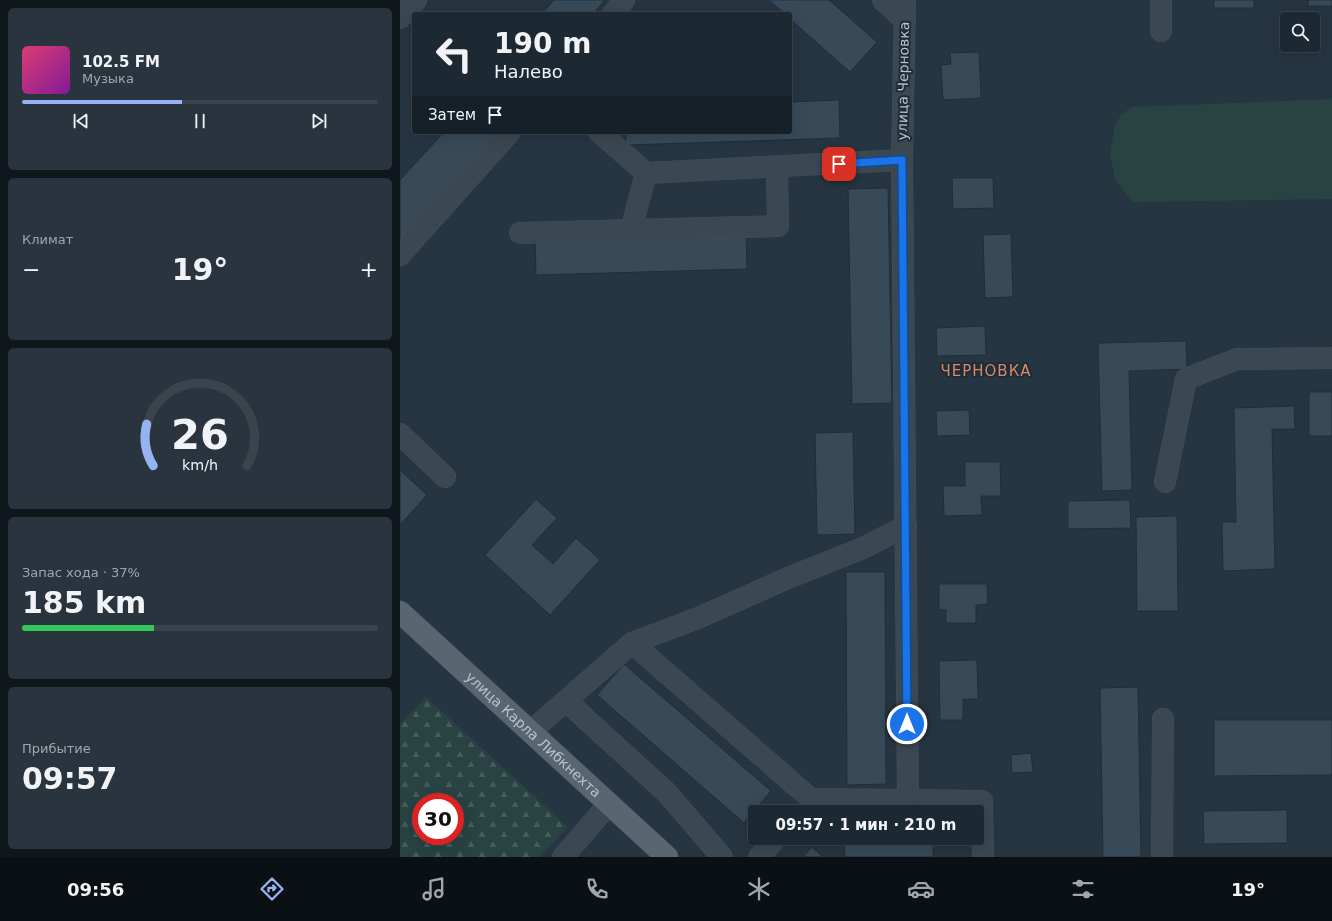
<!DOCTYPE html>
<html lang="ru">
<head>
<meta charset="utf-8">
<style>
  body { margin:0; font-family:"DejaVu Sans",sans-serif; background:#29343e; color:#f1f3f6; height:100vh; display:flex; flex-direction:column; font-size:15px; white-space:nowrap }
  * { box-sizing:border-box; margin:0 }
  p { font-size:13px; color:#a0a6ac }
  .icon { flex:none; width:22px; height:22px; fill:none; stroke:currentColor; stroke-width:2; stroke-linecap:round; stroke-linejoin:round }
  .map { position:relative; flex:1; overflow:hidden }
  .sheet { display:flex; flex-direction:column; gap:8px; padding:8px; background:#0f161c; width:400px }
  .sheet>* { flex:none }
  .top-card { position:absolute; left:12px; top:12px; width:380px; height:122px; border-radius:4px; box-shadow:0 4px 16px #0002,0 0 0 1px #3a444d; background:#1c2832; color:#f1f3f6; overflow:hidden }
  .fabs { position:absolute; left:880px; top:12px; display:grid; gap:8px }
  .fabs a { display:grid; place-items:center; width:40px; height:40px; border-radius:4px; background:#1c2832; box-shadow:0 4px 16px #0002,0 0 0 1px #3a444d; font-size:20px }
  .speed { position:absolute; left:12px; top:793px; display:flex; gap:8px; font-size:20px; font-weight:700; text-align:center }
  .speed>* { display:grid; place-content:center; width:52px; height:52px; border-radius:50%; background:#1c2832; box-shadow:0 4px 16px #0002,0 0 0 1px #3a444d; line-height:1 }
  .speed .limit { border:6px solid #d22; background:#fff; color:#111 }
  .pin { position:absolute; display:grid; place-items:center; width:34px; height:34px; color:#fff; margin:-17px; border-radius:8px; box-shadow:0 2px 6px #0006 }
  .me { position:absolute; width:44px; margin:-22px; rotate:0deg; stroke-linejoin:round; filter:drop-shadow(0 0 3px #0008) }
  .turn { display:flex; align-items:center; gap:14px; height:84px; padding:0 16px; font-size:18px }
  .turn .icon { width:52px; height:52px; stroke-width:2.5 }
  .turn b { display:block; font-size:28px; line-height:34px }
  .then { display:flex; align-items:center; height:38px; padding:0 16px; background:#0003; gap:8px; font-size:15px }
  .big { font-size:30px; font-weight:700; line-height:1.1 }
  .sheet .widget { flex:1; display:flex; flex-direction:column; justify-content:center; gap:6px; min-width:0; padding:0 14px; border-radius:6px; background:#29343e }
  .sheet .dial { align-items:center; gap:0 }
  .dial svg { height:104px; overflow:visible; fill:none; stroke:#3a444d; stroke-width:7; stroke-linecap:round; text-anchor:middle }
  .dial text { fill:#f1f3f6; stroke:none }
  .song { display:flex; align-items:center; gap:12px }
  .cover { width:48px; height:48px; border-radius:6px; background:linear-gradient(135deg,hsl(340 70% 55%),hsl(290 70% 35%)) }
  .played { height:4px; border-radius:2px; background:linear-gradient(90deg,#95b2f1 45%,#3a444d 45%) }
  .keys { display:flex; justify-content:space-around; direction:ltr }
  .heat { display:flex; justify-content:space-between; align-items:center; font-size:22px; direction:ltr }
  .charge { height:6px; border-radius:3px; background:linear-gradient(90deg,#34c759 37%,#3a444d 0) }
  .trip { position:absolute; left:348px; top:805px; width:236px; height:40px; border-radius:4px; background:#1c2832; box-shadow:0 4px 16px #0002,0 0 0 1px #3a444d; font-weight:700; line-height:40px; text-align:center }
  .tab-bar { display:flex; height:64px; justify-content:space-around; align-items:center; background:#0b1014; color:#a0a6ac }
  .tab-bar .icon { width:28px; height:28px }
  .tab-bar .on { color:#95b2f1 }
  .tab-bar b { font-size:18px; color:#f1f3f6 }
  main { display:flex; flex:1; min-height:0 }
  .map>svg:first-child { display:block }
  .forest { fill:url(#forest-firs); fill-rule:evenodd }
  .pitch { fill:#284342 }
  .building { fill:#384a58; stroke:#212e39 }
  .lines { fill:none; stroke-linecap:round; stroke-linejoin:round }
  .minor-casing { stroke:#44505b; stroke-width:22 }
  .major-casing { stroke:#44505b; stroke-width:23 }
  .minor { stroke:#3b4751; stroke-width:21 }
  .major { stroke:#596671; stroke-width:22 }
  .route-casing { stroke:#114b97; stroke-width:10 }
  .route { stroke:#1a73e8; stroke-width:7 }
  .labels { text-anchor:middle; stroke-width:4; stroke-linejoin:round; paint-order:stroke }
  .street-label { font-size:14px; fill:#b8c2cb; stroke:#1f2c37 }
  .neighbourhood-label { font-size:15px; letter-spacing:1px; fill:#d68a68; stroke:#1f2c37 }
</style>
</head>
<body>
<main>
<section class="sheet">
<div class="widget">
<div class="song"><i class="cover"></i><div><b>102.5 FM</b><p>Музыка</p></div></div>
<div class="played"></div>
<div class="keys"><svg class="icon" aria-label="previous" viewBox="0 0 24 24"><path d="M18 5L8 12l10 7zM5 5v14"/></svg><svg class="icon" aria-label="pause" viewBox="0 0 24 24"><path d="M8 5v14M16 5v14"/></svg><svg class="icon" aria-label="next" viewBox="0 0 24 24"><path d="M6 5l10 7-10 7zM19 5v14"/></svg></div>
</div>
<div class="widget"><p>Климат</p>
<div class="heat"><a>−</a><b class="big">19°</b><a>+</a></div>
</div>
<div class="widget dial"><svg viewBox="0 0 100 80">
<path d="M14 69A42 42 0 1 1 86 69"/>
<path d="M14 69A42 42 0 0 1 9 37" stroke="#95b2f1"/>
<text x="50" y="56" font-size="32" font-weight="700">26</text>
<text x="50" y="72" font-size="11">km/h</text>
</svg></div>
<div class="widget"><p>Запас хода · 37%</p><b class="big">185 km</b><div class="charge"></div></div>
<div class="widget"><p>Прибытие</p><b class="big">09:57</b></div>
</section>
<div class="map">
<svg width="932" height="857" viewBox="0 0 932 857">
  <defs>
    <pattern id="forest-firs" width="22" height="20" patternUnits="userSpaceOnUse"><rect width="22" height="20" fill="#284342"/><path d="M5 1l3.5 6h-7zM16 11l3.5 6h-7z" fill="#455c5c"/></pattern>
  </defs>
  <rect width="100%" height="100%" fill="#263542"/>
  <path class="forest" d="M26,697L168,827L140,857H0V724ZM21,802H55V836H21Z"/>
  <path class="pitch" d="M932,99V199L732,202L715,179L710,155L714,129L720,116L731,107Z"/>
  <g class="building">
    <path d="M154,0H205L193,14H142Z"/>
    <path d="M369,0H429L477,42L450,72L390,19V14H385Z"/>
    <rect x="814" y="0" width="40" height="8"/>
    <rect x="908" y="0" width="24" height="6"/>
    <path d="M579,52L581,98L543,100L541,65L551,64L550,53Z"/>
    <path d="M439,100L440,138L226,145V132H390V102Z"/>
    <path d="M44,132H99L2,240L0,237V180Z"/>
    <path d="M552,178H593L594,208L553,209Z"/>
    <path d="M488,188L492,403L452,404L448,189Z"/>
    <path d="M346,229L347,269L136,275L135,235Z"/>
    <path d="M611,234L613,297L585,298L583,235Z"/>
    <path d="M585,326L586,355L537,356L536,328Z"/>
    <path d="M786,341L787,369L729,371L732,490L702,491L698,343Z"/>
    <rect x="909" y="392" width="23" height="44"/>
    <path d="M894,406L895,429H872L875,569L823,571L822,522H836L834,408Z"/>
    <path d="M569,410L570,435L537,436L536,411Z"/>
    <path d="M453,432L455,534L417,535L415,433Z"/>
    <path d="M565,462H600L601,496H581L582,515L544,516L543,486H565Z"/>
    <path d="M0,470L27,495L1,524L0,523Z"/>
    <path d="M136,499L157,518L132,545L153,564L176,538L200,560L150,615L85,555Z"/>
    <path d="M730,500L731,528L668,529V501Z"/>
    <path d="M777,516L778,611H737L736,517Z"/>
    <path d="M446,572H485L486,784L447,785Z"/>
    <path d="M539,584H587L588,604L576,605V623H546V610H539Z"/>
    <path d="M577,660L578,699H563V720H540L539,661Z"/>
    <path d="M224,664L371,791L344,823L197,695Z"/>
    <path d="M738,687L741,857H703L700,688Z"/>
    <path d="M814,720H932V775L814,776Z"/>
    <path d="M631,753L633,772L612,773L611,755Z"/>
    <path d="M887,810V843L804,844L803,811Z"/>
    <path d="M533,841V857H445L444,843Z"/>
    <path d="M412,847L423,857H403Z"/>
  </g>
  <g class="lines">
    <defs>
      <g id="minor">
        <path d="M483,0L505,20"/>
        <path d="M505,0L502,160L508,800L582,801L583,857"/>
        <path d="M761,0V31"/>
        <path d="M213,14L224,0"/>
        <path d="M0,18L16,0"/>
        <path d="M199,132L246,173L502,160"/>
        <path d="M231,230L246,173"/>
        <path d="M120,233L378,226L377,168"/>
        <path d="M0,255L110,132"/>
        <path d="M0,434L45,477"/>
        <path d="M765,482L786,379L837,359L932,358"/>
        <path d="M232,643L411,799L508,800"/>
        <path d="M166,701L266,792L322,857"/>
        <path d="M130,732L232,643L298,618L388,578L463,548L506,526"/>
        <path d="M163,857L209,804"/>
        <path d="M359,857L376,838"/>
        <path d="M762,857L763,719"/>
      </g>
      <g id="major">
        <path id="s1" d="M0,612L267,857"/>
      </g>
    </defs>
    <use href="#minor" class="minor-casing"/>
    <use href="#major" class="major-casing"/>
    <use href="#minor" class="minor"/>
    <use href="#major" class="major"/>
  </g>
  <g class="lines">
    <defs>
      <path id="route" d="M439,164L502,160L507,724"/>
    </defs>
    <use href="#route" class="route-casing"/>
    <use href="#route" class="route"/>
  </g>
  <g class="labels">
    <g class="street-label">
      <text transform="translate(503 81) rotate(-89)" y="5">улица Черновка</text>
      <text dy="5" stroke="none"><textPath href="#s1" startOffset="181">улица Карла Либкнехта</textPath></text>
    </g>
    <g class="neighbourhood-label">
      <text x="586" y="376">ЧЕРНОВКА</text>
    </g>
  </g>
</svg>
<div class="fabs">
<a><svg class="icon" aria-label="search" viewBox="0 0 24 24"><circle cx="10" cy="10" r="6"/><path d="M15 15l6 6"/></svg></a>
</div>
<div class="speed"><div class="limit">30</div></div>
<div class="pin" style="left:439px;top:164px;background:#d93025"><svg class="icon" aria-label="arrive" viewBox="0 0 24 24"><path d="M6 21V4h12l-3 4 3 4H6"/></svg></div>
<svg class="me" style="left:507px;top:724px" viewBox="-20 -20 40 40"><circle r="17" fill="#1a73e8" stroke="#fff" stroke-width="3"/><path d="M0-11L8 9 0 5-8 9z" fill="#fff"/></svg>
<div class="trip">09:57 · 1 мин · 210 m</div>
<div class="top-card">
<div class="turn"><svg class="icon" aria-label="left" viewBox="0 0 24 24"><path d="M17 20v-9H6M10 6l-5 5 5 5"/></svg><div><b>190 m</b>Налево</div></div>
<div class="then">Затем<svg class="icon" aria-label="arrive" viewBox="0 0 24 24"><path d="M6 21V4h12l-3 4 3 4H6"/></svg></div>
</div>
</div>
</main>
<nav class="tab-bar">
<b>09:56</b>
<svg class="icon on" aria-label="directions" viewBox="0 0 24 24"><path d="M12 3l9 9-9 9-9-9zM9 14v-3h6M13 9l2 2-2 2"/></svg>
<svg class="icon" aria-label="music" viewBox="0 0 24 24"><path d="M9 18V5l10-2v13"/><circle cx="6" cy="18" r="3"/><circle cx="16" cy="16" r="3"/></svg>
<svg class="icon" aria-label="phone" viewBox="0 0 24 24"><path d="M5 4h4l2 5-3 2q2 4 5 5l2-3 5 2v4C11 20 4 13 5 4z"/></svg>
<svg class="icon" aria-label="climate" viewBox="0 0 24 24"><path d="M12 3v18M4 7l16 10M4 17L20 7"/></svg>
<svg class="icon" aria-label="car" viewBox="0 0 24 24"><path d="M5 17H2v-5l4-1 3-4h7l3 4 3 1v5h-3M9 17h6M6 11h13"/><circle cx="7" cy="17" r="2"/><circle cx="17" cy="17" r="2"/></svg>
<svg class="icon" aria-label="filters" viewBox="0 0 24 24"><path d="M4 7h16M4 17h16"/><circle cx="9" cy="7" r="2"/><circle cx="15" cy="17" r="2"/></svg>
<b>19°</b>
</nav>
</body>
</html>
